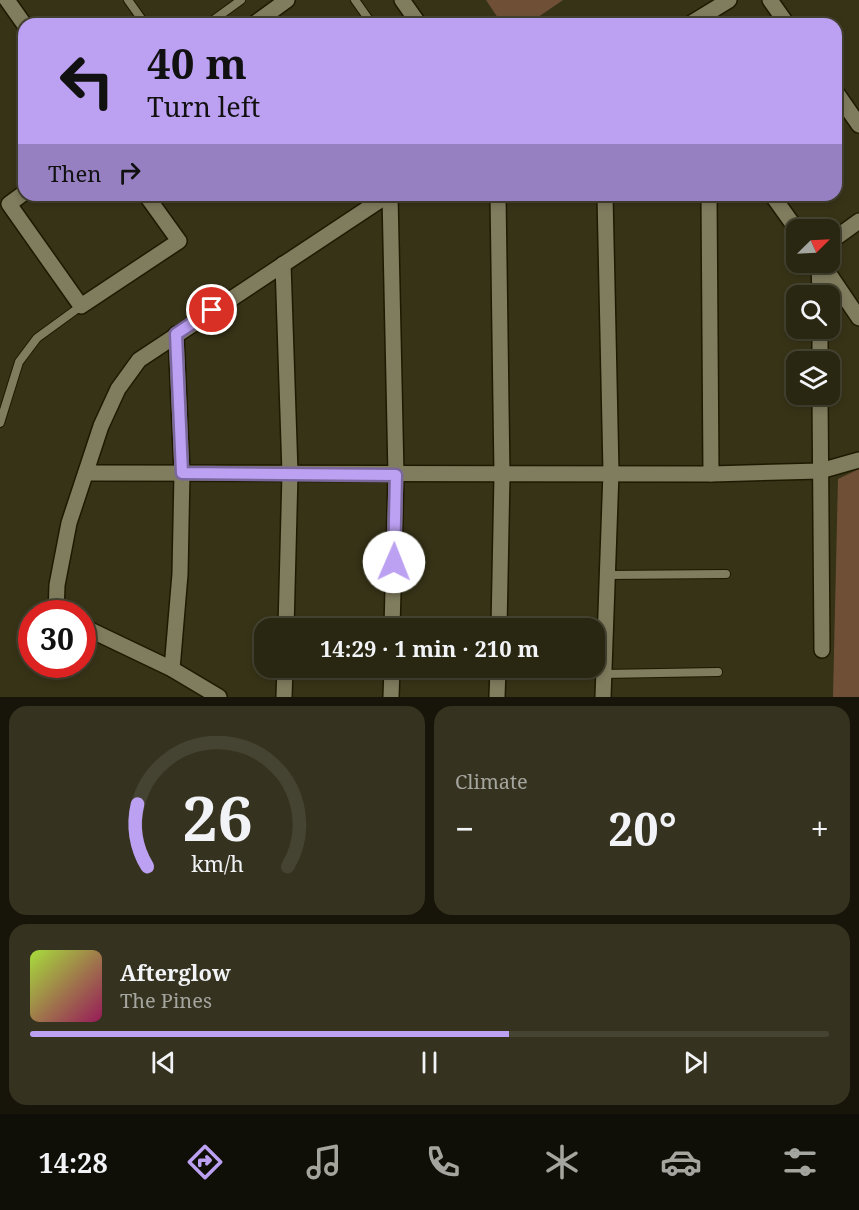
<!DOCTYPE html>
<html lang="en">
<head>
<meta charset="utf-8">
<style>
  body { margin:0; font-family:"Noto Serif",serif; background:#35321f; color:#f1f3f6; height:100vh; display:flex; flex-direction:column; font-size:22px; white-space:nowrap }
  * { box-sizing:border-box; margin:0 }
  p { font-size:20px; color:#a5a59f }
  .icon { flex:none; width:33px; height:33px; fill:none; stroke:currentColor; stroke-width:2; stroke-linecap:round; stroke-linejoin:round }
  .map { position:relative; height:697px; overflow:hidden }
  .side { display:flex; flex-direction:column; gap:9px; padding:9px; background:#171509; flex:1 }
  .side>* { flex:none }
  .top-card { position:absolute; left:18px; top:18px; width:824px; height:183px; border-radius:18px; box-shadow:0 3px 9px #0003,0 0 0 2px #454331; background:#bca0f2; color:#111; overflow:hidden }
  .needle { width:39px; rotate:66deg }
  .controls { position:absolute; left:786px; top:219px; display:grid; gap:12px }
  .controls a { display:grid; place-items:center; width:54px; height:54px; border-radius:12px; background:#292611; box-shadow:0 3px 9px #0003,0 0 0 2px #454331; font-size:30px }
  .speed { position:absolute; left:18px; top:600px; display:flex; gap:12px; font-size:30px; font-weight:700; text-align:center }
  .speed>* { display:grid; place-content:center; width:78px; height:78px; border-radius:50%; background:#292611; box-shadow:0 3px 9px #0003,0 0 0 2px #454331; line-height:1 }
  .speed .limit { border:9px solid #d22; background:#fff; color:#111 }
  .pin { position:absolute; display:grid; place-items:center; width:51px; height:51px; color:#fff; margin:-26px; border:3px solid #fff; border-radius:50%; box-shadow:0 2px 6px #0007 }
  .me { position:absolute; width:66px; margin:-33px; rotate:1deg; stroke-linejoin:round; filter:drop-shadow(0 0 4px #0008) }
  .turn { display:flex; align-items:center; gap:21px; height:126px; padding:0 30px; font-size:27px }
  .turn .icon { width:78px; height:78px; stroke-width:2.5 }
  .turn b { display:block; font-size:42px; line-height:51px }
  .then { display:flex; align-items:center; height:57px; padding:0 30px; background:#0003; gap:12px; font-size:22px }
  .big { font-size:45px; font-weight:700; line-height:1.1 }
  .side .tile { flex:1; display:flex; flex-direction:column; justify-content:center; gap:9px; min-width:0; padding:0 21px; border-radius:18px; background:#35321f }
  .side .dial { align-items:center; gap:0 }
  .dial svg { height:156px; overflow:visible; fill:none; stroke:#454331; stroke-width:7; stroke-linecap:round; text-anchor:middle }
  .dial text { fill:#f1f3f6; stroke:none }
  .song { display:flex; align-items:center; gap:18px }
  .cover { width:72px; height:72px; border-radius:9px; background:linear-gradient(135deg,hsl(80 70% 55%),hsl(330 70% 35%)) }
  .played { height:6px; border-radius:3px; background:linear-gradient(90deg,#bca0f2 60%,#454331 60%) }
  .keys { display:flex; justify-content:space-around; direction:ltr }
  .heat { display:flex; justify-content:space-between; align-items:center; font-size:33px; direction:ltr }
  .side .tiles { flex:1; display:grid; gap:9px; grid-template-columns:1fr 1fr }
  .tile:last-child { grid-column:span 2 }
  .trip { position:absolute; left:254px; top:618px; width:351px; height:60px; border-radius:18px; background:#292611; box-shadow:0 3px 9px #0003,0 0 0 2px #454331; font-weight:700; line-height:60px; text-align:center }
  .dock { display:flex; height:96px; justify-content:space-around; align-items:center; background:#100f07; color:#a5a59f }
  .dock .icon { width:42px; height:42px }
  .dock .on { color:#bca0f2 }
  .dock b { font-size:27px; color:#f1f3f6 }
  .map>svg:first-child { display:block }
  .green { fill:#6f5037 }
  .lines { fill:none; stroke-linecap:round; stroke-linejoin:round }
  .lane-casing { stroke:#1e1a01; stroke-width:10 }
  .street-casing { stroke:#1e1a01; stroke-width:18 }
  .lane { stroke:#807c5e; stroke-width:8 }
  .street { stroke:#807c5e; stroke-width:15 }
  .route-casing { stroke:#7a689d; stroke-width:15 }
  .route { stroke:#bca0f2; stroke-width:10 }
</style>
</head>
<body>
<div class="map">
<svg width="859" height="697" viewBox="0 0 859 697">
  <rect width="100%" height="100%" fill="#373317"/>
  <g class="green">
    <path d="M486,0H563L528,24H502Z"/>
    <path d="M859,469V697H833L838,479Z"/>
  </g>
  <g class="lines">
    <defs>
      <g id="lane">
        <path d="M128,0L145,24"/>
        <path d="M355,0L372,24"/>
        <path d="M208,24L241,0"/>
        <path d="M0,423L19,362L37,338L81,306"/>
        <path d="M607,575L726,574"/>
        <path d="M603,674L718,672"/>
      </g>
      <g id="street">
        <path d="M7,0L24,24"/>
        <path d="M402,0L419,24"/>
        <path d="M770,0L787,24"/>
        <path d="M254,24L287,0"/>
        <path d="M690,24L729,0"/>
        <path d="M836,92L859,125"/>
        <path d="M24,193L9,204L81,306L179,241L146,195"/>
        <path d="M390,195L396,475L392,628"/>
        <path d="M498,195L502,475L499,628"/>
        <path d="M709,195L711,474"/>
        <path d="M772,195L797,230"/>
        <path d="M830,242L859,221"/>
        <path d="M819,262L820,296"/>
        <path d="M821,262L859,318"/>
        <path d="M283,264L290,473L286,628"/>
        <path d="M820,328V362"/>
        <path d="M820,394L822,650"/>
        <path d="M86,473L711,474L820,471L859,460"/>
        <path d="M56,614L57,585L69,523L101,426L118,389L139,360L388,195"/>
        <path d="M82,626L172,669L219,697"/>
        <path d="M172,669L180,574L182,473L176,334"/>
        <path d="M284,697L285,668"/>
        <path d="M391,697L392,668"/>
        <path d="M497,697L498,668"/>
        <path d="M603,697L611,472L605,195"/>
      </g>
    </defs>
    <use href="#lane" class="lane-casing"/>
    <use href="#street" class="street-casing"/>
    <use href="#lane" class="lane"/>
    <use href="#street" class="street"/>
  </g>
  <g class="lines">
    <defs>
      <path id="route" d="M212,310L176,334L182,473L396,475L394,562"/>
    </defs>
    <use href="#route" class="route-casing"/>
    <use href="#route" class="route"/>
  </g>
</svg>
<div class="controls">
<a><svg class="needle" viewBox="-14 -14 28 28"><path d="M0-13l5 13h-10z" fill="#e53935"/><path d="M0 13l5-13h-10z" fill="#a5a59f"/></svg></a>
<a><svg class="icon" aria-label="search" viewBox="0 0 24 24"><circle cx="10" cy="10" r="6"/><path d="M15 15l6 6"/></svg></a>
<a><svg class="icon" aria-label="layers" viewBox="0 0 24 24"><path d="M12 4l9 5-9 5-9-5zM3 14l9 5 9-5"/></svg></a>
</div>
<div class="speed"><div class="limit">30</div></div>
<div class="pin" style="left:212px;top:310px;background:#d93025"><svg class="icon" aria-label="arrive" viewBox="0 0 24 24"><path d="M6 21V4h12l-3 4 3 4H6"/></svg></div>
<svg class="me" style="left:394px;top:562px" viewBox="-20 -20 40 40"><circle r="19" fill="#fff"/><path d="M0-13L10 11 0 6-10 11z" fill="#bca0f2"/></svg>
<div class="trip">14:29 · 1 min · 210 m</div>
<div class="top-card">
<div class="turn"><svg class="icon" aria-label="left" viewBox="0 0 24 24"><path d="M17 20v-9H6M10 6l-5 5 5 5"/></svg><div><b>40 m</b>Turn left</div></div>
<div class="then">Then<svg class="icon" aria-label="right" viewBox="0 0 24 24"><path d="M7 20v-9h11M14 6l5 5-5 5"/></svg></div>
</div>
</div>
<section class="side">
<div class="tiles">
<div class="tile dial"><svg viewBox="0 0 100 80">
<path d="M14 69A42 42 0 1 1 86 69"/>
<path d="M14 69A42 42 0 0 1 9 37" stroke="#bca0f2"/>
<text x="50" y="56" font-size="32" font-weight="700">26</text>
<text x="50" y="72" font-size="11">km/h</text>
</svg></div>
<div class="tile"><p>Climate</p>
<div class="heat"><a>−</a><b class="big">20°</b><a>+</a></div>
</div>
<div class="tile">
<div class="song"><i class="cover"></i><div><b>Afterglow</b><p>The Pines</p></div></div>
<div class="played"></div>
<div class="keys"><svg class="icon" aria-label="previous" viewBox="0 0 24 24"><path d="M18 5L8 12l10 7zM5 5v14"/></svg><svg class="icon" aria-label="pause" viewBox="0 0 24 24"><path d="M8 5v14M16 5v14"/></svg><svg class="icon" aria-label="next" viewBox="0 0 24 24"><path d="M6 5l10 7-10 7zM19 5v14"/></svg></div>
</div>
</div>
</section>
<nav class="dock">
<b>14:28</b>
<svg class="icon on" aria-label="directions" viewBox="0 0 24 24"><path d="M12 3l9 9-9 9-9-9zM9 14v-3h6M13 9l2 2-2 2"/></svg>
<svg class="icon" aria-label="music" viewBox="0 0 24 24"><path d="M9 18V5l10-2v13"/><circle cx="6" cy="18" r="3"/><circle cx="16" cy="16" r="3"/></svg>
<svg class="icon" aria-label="phone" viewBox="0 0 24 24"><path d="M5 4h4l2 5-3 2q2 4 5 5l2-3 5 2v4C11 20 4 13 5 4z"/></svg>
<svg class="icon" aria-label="climate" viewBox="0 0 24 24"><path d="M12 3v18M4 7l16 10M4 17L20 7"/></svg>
<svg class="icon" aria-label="car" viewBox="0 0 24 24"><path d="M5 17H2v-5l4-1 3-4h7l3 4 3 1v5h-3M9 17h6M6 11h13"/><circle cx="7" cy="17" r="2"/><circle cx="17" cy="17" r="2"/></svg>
<svg class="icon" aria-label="filters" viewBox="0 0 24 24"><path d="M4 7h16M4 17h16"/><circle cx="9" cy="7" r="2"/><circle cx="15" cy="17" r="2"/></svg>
</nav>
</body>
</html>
